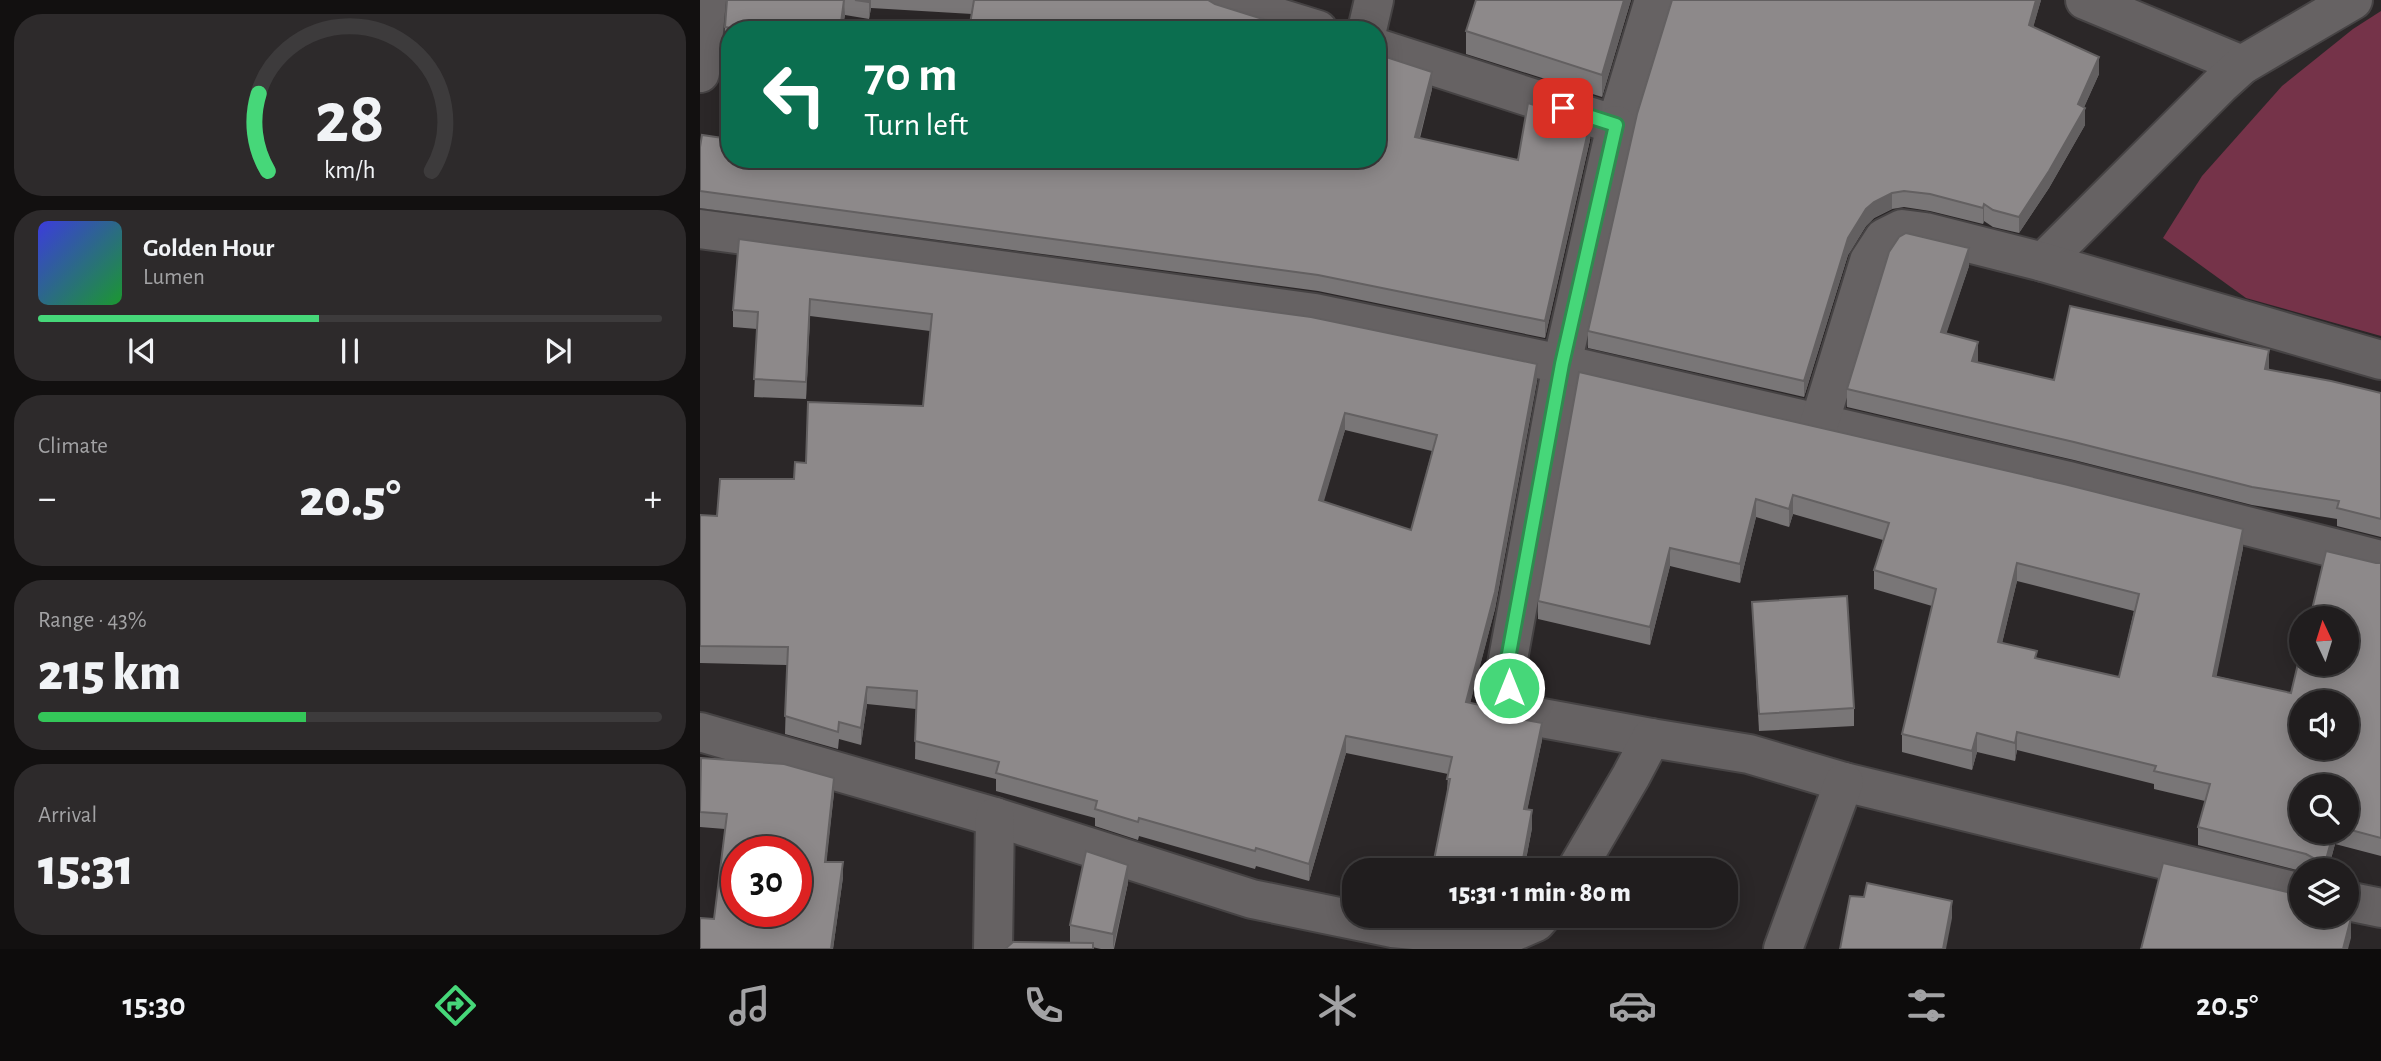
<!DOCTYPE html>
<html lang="en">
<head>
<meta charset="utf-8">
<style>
  body { margin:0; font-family:"Alegreya Sans",sans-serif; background:#2d2a2b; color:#f1f3f6; height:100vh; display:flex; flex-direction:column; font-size:26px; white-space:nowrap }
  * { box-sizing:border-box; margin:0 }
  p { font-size:23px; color:#a2a2a4 }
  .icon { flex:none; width:38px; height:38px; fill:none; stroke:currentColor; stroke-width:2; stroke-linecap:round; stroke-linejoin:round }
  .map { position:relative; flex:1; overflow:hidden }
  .details { display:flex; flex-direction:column; gap:14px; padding:14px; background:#121010; width:700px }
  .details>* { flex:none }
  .hud { position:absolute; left:21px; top:21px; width:665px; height:147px; border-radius:28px; box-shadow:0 4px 18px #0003,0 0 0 2px #3d3b3c; background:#0b6e4f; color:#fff; overflow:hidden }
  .needle { width:46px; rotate:356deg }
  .fabs { position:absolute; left:1589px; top:606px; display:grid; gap:14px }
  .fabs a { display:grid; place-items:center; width:70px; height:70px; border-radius:50%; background:#201d1e; box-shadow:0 4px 18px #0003,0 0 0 2px #3d3b3c; font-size:35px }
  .speed { position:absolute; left:21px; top:836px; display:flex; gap:14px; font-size:35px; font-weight:700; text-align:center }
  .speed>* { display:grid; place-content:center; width:91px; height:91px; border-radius:50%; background:#201d1e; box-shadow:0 4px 18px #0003,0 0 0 2px #3d3b3c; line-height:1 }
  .speed .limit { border:10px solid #d22; background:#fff; color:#111 }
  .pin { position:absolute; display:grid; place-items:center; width:60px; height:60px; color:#fff; margin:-30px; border-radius:14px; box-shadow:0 4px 10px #0006 }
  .me { position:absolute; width:77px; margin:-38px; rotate:0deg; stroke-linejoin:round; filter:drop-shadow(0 0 5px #0008) }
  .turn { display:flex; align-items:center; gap:24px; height:147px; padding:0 28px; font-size:32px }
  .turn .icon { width:91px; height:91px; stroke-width:2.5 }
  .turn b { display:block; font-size:49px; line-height:60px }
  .big { font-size:52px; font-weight:800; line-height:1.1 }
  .details .card { flex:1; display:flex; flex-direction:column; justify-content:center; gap:10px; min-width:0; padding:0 24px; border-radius:28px; background:#2d2a2b }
  .details .dial { align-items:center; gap:0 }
  .dial svg { height:182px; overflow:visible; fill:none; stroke:#3d3b3c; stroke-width:7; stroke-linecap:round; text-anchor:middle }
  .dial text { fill:#f1f3f6; stroke:none }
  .song { display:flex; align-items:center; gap:21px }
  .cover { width:84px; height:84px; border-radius:10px; background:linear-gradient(135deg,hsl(240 70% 55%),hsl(130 70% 35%)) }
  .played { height:7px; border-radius:4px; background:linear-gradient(90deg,#46d779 45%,#3d3b3c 45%) }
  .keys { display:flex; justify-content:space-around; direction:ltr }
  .heat { display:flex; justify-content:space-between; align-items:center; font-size:38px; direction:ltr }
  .charge { height:10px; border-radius:5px; background:linear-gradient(90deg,#34c759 43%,#3d3b3c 0) }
  .trip { position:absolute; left:642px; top:858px; width:396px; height:70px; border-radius:28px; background:#201d1e; box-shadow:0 4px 18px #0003,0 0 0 2px #3d3b3c; font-weight:800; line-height:70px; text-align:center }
  .tab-bar { display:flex; height:112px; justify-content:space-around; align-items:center; background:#0d0c0c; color:#a2a2a4 }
  .tab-bar .icon { width:49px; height:49px }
  .tab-bar .on { color:#46d779 }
  .tab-bar b { font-size:32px; color:#f1f3f6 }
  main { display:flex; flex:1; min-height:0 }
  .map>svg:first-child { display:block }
  .green { fill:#753349 }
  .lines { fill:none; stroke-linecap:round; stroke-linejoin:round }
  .minor-casing { stroke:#464344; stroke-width:42 }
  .minor { stroke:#666263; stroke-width:38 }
  .wall { fill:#797677; fill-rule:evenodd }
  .shaded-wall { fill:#636061 }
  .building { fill:#8d898a; stroke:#636061; stroke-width:2; fill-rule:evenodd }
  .route-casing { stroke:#2e8c4f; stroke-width:18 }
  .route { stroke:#46d779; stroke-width:12 }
</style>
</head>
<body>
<main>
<section class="details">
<div class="card dial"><svg viewBox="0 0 100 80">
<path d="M14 69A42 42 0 1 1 86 69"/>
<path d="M14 69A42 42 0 0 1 10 35" stroke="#46d779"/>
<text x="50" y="56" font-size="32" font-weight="700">28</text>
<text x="50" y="72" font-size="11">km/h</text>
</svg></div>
<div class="card">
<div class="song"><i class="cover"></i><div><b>Golden Hour</b><p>Lumen</p></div></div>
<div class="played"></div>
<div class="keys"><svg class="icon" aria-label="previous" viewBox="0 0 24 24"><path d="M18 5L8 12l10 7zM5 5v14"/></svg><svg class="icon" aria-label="pause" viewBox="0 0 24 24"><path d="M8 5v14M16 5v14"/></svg><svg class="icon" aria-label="next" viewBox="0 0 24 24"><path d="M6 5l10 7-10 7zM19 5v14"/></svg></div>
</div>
<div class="card"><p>Climate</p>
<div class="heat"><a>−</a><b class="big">20.5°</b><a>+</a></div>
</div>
<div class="card"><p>Range · 43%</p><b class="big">215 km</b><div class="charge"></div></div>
<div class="card"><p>Arrival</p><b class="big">15:31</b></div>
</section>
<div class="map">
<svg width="1681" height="949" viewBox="0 0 1681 949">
  <rect width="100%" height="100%" fill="#2b2728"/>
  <path class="green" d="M1681,11V336L1546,298L1463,238L1502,176L1582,86L1653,29Z"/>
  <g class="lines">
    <defs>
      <g id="minor">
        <path d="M521,0L618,30"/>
        <path d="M1385,0L1542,65"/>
        <path d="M667,30L674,0"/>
        <path d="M677,48L916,125L954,0"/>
        <path d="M0,73L7,0"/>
        <path d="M916,125L862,364L806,670C810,693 815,700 831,716L951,738"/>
        <path d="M0,229L615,313L862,364L1369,481L1681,560"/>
        <path d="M1343,262L1520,85L1542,65L1653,0"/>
        <path d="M1119,424L1169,261L1184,238L1202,229L1225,232L1343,262L1681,360"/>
        <path d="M0,732L295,817L552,899L692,928L746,933L806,935L836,922L842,915"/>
        <path d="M876,870L931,776L951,738L1049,754L1144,782L1601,893"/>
        <path d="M1647,901L1681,908"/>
        <path d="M293,949L295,817"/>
        <path d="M1083,949L1144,782"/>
      </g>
    </defs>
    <use href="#minor" class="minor-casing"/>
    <use href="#minor" class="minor"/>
  </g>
  <g class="wall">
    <path d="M27,0H508L272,14L171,8L169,19L145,15L142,30H30V45L25,44V27Z"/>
    <path d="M931,0L902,97L766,54V31Z"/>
    <path d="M1341,0L1333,27L1399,74L1384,107L1385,125L1349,188L1319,233L1293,227L1284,221L1283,224L1230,211L1204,207L1192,209L1174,218L1166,226L1148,255L1104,397L888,348V331Z"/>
    <path d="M732,89L720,138L818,160L890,140L845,338L618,291L0,208V147L30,159L249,160Z"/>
    <path d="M39,239L837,381L795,609L770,703L842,740L827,810L832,828L824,870H732L747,795L748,774L646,753L609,881L556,866L555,869L439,836L438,840L395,826V818L296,791V779L215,759L216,709L167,704L161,745L139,739L138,749L85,734L87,665L0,663V515L17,516L94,479L106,463L223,406L230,331L110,316L106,399L54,397L57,329L33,327V310ZM645,430L732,451L711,530L623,502Z"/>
    <path d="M1269,266L1246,333L1278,360L1277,362L1354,380L1569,368V370L1681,393V537L1637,526V519L1552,505L1374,460L1147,407V389Z"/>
    <path d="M879,372L1543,548L1516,676L1591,693L1676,563H1681V856L1635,844L1628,870L1601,871L1498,845V827L1505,801L1454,789V784L1317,750L1315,761L1277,752L1272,770L1202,752V734L1232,606L1174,589V570L1183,540L1093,514L1089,527L1056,517L1040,583L970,566L950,645L838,619V601ZM1317,581L1434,611L1419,677L1337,658L1302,643ZM1647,786V831H1601Z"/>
    <path d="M1052,602L1154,708V726L1059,731Z"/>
    <path d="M0,786L134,793L126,862L143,877L133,949H0L14,919L25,829L0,827Z"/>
    <path d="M428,883L414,949H401L370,942V925Z"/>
  </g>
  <g class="shaded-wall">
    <path d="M144,0L145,15L142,30H140Z"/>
    <path d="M169,0H171V8L169,19Z"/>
    <path d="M924,0H931L902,97V75Z"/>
    <path d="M1336,0H1341L1329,42V25Z"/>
    <path d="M1399,57V74L1378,121V104Z"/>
    <path d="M732,72V89L715,154V137Z"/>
    <path d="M1385,108V125L1349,188L1319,233V217Z"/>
    <path d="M890,123V140L845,338V321Z"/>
    <path d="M1192,193V209L1174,218L1166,226L1148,255L1104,397V381L1148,238L1166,209L1174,202Z"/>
    <path d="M1284,204V221L1283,224V208Z"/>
    <path d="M1269,248V266L1241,350V332Z"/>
    <path d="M110,299V316L106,399V382Z"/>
    <path d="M1278,342V360L1272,379V361Z"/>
    <path d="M1569,350V368L1565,388V369Z"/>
    <path d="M837,364V381L795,609L766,719V702Z"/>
    <path d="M645,413V430L619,518V500Z"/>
    <path d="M1093,495V514L1089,527V509Z"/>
    <path d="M1056,499V517L1040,583V564Z"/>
    <path d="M1543,529V548L1513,694V676Z"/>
    <path d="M970,548V566L950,645V627Z"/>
    <path d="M1317,563V581L1298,660V642Z"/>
    <path d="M167,687V704L161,745V728Z"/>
    <path d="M842,723V740L824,826V809Z"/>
    <path d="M1317,732V750L1315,761V743Z"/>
    <path d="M1277,733V752L1272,770V751Z"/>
    <path d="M646,736V753L609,881V864Z"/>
    <path d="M134,778V793L125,877V862Z"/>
    <path d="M832,810V828L824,870H821Z"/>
    <path d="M1634,831H1635V844L1628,870H1623Z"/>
    <path d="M143,862V877L133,949H131Z"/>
    <path d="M428,865V883L413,949V934Z"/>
    <path d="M1252,901V918L1246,949H1243Z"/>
    <path d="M1651,918V938L1648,949H1643Z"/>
  </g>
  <g class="building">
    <path d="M27,0H144L140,30H43L25,27Z"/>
    <path d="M155,0H169V2Z"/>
    <path d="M274,0H508L515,4L598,30H269Z"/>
    <path d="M776,0H924L902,75L766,31Z"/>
    <path d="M972,0H1336L1329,25L1399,57L1378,104L1385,108L1349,171L1319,217L1293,210L1284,204L1283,208L1230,194L1204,191L1192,193L1174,202L1166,209L1148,238L1104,381L888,331L937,114Z"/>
    <path d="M638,21L649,24L654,30H632Z"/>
    <path d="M677,54L732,72L715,137L818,160L828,103L890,123L845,321L618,275L0,191V147L2,135L30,139V159H677Z"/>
    <path d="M1206,233L1269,248L1241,332L1278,342L1272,361L1354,380L1370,306L1569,350L1565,369L1631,381L1681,393V519L1637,508L1639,501L1552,487L1374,442L1147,389L1189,252L1199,237Z"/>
    <path d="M39,239L611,317L837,364L795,592L766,702L813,712L826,720L842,723L824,809L832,810L821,870H732L750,779H747L752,757L646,736L609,864L556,848L555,851L439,818L438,822L395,809L397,801L296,773L299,762L215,741L217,691L167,687L161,728L139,722L138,732L85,716L88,647L0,646V515L17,516L20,479H94L95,462L106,463L108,402L223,406L232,314L110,299L106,382L54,379L58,312L33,310ZM645,413L737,435L711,530L619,500Z"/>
    <path d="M879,372L1364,484L1543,529L1513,676L1591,693L1601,651V663H1647V618H1610L1626,551L1676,563H1681V838L1647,829V786H1601V831H1634L1623,870H1622L1617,860L1606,854L1498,827L1510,784L1454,771L1456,766L1317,732L1315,743L1277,733L1272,751L1202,734L1236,589L1174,570L1189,523L1093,495L1089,509L1056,499L1040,564L970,548L950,627L838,601ZM1317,563L1439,594L1419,677L1335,658L1337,651L1298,642ZM1601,702H1647V747H1601Z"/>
    <path d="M1147,596L1154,708L1059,714L1052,602Z"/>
    <path d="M1,758L84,764L134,778L125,862H143L131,949H0V918L14,919L27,814L0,812ZM37,852H96V912H37Z"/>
    <path d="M386,851L428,865L413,934L370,925Z"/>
    <path d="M1463,863L1596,894H1601V915H1642L1651,918L1643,949H1441Z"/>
    <path d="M1167,883L1252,901L1243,949H1140L1150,896L1164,897Z"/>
    <path d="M313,942L393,943V949H305Z"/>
  </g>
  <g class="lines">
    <defs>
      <path id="route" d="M809,688L806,670L862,364L916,125L863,108"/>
    </defs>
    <use href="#route" class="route-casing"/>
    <use href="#route" class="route"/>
  </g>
</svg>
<div class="fabs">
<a><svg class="needle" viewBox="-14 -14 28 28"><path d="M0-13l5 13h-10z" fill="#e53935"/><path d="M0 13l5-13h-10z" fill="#a2a2a4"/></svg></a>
<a><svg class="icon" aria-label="sound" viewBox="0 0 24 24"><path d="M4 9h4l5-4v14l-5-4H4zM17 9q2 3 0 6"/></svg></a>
<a><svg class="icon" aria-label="search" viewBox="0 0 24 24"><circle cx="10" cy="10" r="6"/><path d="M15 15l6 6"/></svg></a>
<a><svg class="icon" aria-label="layers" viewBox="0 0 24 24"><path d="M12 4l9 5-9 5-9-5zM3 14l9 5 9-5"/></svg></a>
</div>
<div class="speed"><div class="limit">30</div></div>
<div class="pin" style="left:863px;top:108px;background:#d93025"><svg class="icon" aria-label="arrive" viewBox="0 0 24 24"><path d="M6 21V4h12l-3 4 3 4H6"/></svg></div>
<svg class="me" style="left:809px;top:688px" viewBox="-20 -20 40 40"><circle r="17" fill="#46d779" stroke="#fff" stroke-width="3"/><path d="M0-11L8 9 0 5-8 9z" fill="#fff"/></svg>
<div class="trip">15:31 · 1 min · 80 m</div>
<div class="hud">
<div class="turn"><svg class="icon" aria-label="left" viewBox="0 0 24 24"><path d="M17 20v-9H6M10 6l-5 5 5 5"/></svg><div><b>70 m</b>Turn left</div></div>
</div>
</div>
</main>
<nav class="tab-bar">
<b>15:30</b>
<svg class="icon on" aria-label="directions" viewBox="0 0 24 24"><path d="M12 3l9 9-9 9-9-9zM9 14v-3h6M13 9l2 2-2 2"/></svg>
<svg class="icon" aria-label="music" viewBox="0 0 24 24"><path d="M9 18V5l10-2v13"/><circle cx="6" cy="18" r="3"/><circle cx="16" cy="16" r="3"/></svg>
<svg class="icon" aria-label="phone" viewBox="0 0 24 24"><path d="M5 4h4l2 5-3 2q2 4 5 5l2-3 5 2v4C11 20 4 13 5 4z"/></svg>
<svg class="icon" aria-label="climate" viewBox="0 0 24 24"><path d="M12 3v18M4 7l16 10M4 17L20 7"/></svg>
<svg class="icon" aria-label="car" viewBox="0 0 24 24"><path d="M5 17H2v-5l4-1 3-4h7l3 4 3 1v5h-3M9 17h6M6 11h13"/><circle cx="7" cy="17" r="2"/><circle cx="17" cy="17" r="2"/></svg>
<svg class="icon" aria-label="filters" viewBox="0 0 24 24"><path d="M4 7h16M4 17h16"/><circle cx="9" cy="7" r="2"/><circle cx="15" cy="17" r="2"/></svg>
<b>20.5°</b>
</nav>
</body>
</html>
